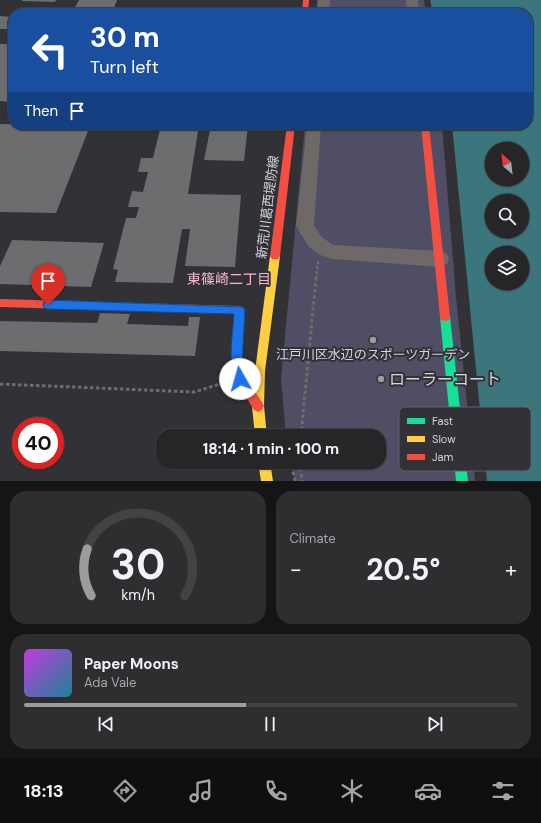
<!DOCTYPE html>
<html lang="en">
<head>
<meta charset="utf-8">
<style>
  body { margin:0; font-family:"DM Sans","Noto Sans JP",sans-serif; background:#2e2e30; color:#f1f3f6; height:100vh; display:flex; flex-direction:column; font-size:15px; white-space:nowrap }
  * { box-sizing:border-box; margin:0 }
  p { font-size:13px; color:#a4a5a8 }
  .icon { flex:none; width:22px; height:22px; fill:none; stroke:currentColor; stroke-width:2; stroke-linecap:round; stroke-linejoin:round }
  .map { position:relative; height:481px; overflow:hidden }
  .drawer { display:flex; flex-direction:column; gap:10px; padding:10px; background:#151516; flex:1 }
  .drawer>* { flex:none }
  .hud { position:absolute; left:8px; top:8px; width:525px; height:122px; border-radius:16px; box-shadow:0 1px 3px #0004,0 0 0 1px #424345; background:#1a4fa0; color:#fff; overflow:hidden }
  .needle { width:26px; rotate:332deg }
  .controls { position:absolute; left:485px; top:142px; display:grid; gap:8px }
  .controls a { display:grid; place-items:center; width:44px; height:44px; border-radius:50%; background:#262628; box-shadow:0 1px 3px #0004,0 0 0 1px #424345; font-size:20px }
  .speed { position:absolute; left:12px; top:417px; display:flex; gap:8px; font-size:20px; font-weight:700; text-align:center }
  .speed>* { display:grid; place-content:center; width:52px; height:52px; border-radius:50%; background:#262628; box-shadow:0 1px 3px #0004,0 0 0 1px #424345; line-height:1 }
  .speed .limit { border:6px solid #d22; background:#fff; color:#111 }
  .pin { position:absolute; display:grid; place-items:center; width:34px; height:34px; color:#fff; margin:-41px -17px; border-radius:50% 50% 50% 0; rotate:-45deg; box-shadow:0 0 4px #0007 }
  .pin .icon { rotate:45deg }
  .me { position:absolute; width:44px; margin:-22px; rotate:353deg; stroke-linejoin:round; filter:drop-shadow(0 0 3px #0008) }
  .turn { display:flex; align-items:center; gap:14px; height:84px; padding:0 16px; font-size:18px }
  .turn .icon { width:52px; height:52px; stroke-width:2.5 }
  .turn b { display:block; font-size:28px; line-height:34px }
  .then { display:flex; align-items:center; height:38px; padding:0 16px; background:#0003; gap:8px; font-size:15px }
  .big { font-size:30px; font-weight:700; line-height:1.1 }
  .drawer .tile { flex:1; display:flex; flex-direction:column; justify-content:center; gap:6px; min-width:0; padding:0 14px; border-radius:16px; background:#2e2e30 }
  .drawer .dial { align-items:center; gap:0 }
  .dial svg { height:104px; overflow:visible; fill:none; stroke:#424345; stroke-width:7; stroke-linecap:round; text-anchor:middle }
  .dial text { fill:#f1f3f6; stroke:none }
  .song { display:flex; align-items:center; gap:12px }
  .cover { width:48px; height:48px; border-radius:6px; background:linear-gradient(135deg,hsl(290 70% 55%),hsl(190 70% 35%)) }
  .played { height:4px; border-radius:2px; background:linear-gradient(90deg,#9c9c9f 45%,#424345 45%) }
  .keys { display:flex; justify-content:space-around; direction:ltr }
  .heat { display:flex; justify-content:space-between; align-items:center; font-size:22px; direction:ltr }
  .drawer .tiles { flex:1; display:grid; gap:10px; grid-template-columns:1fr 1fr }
  .tile:last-child { grid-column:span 2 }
  .trip { position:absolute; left:156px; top:429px; width:230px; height:40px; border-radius:16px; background:#262628; box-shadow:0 1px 3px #0004,0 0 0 1px #424345; font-weight:700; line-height:40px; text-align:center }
  .dock { display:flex; height:64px; justify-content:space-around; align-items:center; background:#0f0f10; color:#a4a5a8 }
  .dock .icon { width:28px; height:28px }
  .dock .current { color:#9c9c9f }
  .dock b { font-size:18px; color:#f1f3f6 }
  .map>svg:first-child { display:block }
  .green { fill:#4f4e64 }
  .water { fill:#3c767d; fill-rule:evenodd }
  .building { fill:#6d6d70 }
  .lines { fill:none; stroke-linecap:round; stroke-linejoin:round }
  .path-far1 { stroke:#6f6b6b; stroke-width:2.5; stroke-dasharray:3 2; stroke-linecap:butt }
  .path { stroke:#6f6b6b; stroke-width:3; stroke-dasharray:3.5 2.5; stroke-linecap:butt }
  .street { fill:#6e6866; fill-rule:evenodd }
  .fast { fill:#16e098; fill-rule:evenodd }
  .slow { fill:#ffcf43; fill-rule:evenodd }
  .jam { fill:#f24e42; fill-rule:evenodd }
  .route { fill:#1a73e8; stroke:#114b97 }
  .poi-dot { fill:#9c9c9f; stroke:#313137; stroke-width:1.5 }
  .labels { text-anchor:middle; stroke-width:4; stroke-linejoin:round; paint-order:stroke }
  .street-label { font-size:13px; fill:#d5d5d8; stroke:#313137 }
  .poi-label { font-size:13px; fill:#d5d5d8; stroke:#313137 }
  .neighbourhood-label { font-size:14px; fill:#f7b5c7; stroke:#313137 }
  .near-poi-label { font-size:16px; fill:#d5d5d8; stroke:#313137; text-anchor:start }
  .key { fill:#313137; stroke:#626267; stroke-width:1 }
  .key-label { font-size:11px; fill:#d5d5d8 }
</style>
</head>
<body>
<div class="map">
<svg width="541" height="481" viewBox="0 0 541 481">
  <rect width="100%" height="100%" fill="#323236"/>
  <g class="green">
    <path d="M317,0H424L426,13H316Z"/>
    <path d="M305,125H442L456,297L475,481H295L290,462H379V436H286L281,379Z"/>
  </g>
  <path class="water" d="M430,0H541V481H487L452,125H528V13H433ZM492,149H522V179H492ZM492,201H522V231H492ZM492,253H522V283H492Z"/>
  <g class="building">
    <path d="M22,0H56L55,2L22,1Z"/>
    <path d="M79,0H117L112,13H72Z"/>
    <path d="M0,16L13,17V29H0Z"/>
    <path d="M0,44H13V102L0,101Z"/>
    <path d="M0,124L90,126L56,213L0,212Z"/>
    <path d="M161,125H199L188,194L241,195L235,267L185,266L190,229H182L173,283L115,282L118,270L113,269L126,218H136L139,207H128L132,191L143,192L148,172H138L141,158H153Z"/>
    <path d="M211,125H248L244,161L204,160Z"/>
    <path d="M12,240L104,243L91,287L0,284V266Z"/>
    <path d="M100,313L130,314L127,324L188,326L189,317H200L195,356L0,351V321L97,323Z"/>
  </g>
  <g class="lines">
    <path class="path-far1" d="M316,279L318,261"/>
    <g class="path">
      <path d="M0,384L194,392L220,384"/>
      <path d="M301,436L316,278"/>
      <path d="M300,462L302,481"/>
      <path d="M295,481L292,467L300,465"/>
    </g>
    <g class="street">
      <path d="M318,0H330L329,13H317Z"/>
      <path d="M406,0H418L419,13H407Z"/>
      <path d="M307,125H321L314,226L322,237L333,245L440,251L447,254L449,259L447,264L440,267L332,259L320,255L309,247L296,226Z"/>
    </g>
    <path class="fast" d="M445,313L449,314L450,317L468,481H456L440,317L441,314Z"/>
    <g class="slow">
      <path d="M275,252L278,253L280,256L265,371L264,406L267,436H255L252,406L255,371L270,256L272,253Z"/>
      <path d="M258,462H270L273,481H261Z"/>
    </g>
    <g class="jam">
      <path d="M303,0H309L308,13H302Z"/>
      <path d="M287,125H295L280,256L278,259H272L270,256Z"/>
      <path d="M421,125H429L450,317L449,320L445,321L441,320L440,317Z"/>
      <path d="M0,299L239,306L243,307L244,310L242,363L245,377L262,402L264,406L262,410L258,412L254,410L235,379L232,363L234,314L0,307Z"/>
    </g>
  </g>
  <path class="route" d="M48,300L243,307L245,310L242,363L245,379L243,383L240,384L236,383C227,363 233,335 234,314L48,309L44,308L43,305L44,302Z"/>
  <g class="poi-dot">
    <circle cx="373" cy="340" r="4"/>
    <circle cx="381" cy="379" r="4"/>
  </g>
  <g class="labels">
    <g class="street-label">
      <text transform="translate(267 207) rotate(-83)" y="5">新荒川葛西堤防線</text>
    </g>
    <g class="poi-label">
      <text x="373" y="359">江戸川区水辺のスポーツガーデン</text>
    </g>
    <g class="neighbourhood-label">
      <text x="229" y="284">東篠崎二丁目</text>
    </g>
    <g class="near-poi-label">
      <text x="389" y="385">ローラーコート</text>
    </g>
  </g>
  <rect x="399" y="407" width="132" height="64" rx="6" class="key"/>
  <rect x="407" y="418" width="18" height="6" fill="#16e098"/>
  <rect x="407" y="436" width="18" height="6" fill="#ffcf43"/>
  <rect x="407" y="454" width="18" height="6" fill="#f24e42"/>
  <g class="key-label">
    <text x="432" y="425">Fast</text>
    <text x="432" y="443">Slow</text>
    <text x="432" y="461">Jam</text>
  </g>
</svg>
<div class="controls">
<a><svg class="needle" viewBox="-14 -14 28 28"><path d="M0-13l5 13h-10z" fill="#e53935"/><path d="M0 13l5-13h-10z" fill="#a4a5a8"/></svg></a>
<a><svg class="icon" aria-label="search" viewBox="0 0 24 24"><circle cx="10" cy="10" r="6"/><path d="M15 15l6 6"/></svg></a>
<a><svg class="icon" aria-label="layers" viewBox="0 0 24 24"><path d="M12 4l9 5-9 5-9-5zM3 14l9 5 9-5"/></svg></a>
</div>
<div class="speed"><div class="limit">40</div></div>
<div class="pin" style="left:48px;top:305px;background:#d93025"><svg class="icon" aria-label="arrive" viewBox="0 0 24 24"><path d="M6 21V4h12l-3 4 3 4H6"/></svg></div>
<svg class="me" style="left:240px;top:379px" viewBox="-20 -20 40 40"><circle r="19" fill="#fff"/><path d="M0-13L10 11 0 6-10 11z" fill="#1a73e8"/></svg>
<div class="trip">18:14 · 1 min · 100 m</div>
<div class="hud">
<div class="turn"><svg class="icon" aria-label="left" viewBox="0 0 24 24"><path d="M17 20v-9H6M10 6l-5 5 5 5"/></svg><div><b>30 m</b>Turn left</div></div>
<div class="then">Then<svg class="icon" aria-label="arrive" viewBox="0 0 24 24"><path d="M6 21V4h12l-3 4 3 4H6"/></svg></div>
</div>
</div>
<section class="drawer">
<div class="tiles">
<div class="tile dial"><svg viewBox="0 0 100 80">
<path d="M14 69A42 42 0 1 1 86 69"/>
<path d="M14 69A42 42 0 0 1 11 33" stroke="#9c9c9f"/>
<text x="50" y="56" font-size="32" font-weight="700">30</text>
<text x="50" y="72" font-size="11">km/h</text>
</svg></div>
<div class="tile"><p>Climate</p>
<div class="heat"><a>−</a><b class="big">20.5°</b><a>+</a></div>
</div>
<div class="tile">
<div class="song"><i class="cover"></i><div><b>Paper Moons</b><p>Ada Vale</p></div></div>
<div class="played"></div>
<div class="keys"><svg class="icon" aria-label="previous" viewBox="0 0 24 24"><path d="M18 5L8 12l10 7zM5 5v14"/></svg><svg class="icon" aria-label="pause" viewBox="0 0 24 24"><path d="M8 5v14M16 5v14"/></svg><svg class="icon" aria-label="next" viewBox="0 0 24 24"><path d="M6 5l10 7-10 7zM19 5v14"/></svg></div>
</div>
</div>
</section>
<nav class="dock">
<b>18:13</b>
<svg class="icon current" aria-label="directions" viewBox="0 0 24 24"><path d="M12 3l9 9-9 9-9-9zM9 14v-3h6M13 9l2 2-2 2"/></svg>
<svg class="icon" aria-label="music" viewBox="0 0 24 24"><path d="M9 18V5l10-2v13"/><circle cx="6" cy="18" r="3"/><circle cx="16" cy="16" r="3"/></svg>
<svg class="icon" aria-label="phone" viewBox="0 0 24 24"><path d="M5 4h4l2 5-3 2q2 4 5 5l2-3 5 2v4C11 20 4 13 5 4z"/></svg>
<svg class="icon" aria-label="climate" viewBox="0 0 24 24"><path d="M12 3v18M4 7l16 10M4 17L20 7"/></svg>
<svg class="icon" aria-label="car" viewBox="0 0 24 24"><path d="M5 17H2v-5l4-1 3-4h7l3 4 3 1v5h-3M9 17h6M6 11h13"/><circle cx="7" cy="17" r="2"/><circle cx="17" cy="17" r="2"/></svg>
<svg class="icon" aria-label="filters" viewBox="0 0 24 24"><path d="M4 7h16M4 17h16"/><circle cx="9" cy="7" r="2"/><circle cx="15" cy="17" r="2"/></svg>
</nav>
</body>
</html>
